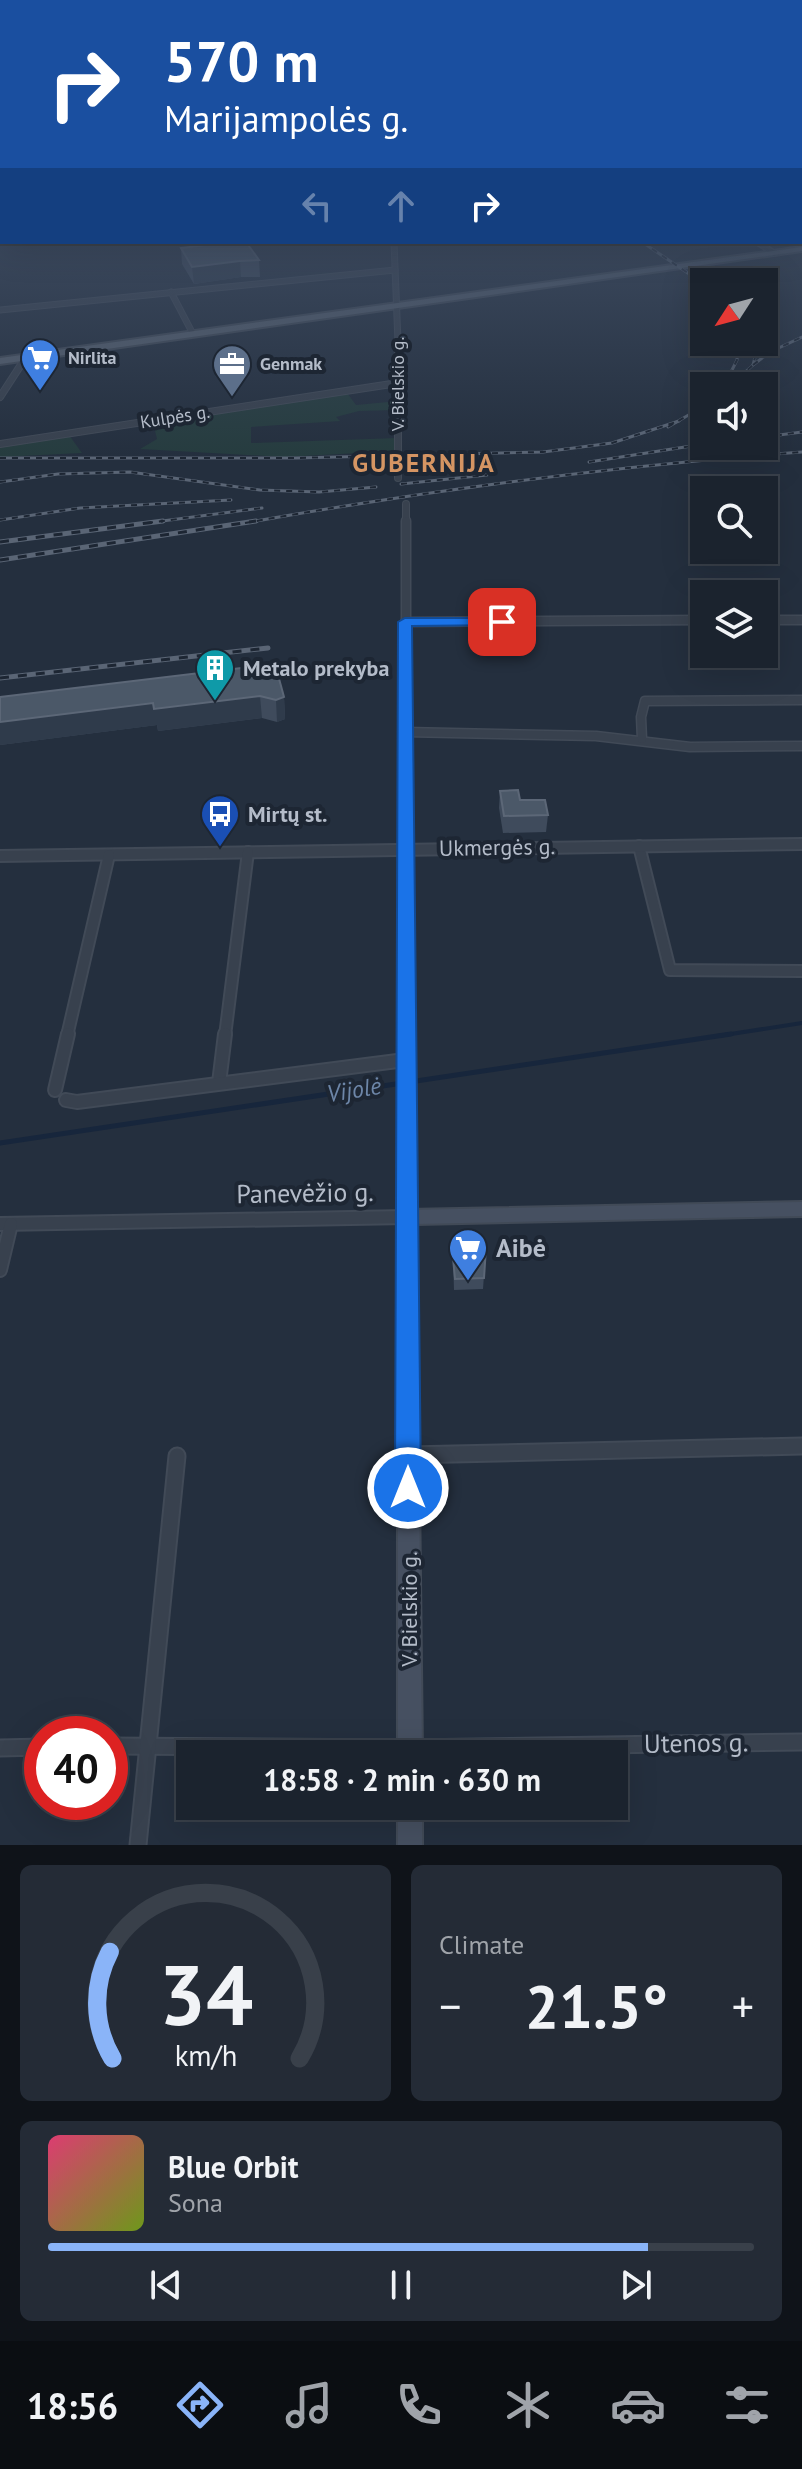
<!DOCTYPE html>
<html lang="en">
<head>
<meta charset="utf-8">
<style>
  body { margin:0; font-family:"PT Sans",sans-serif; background:#242b36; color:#f1f3f6; height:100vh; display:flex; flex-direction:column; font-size:30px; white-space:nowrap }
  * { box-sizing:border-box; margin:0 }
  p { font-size:26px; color:#a0a4aa }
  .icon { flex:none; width:44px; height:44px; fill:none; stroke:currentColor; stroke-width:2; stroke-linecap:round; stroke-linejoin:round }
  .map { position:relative; height:1845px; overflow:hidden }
  .drawer { display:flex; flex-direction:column; gap:20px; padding:20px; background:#0f1319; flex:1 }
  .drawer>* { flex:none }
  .banner { position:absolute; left:0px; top:0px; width:802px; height:244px; box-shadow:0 8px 32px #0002,0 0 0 2px #39404a; background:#1a4fa0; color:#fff; overflow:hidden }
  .needle { width:52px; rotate:234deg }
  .controls { position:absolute; left:690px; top:268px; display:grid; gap:16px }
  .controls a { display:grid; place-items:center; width:88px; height:88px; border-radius:0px; background:#1b232e; box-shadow:0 8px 32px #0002,0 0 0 2px #39404a; font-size:40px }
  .speed { position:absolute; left:24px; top:1716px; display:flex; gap:16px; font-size:40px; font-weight:700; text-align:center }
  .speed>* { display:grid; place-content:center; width:104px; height:104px; border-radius:50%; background:#1b232e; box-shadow:0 8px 32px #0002,0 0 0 2px #39404a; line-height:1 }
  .speed .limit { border:12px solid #d22; background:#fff; color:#111 }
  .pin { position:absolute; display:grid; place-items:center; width:68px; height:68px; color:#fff; margin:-34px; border-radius:16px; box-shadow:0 4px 12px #0006 }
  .me { position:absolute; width:88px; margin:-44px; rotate:0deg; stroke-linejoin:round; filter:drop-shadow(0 0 6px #0008) }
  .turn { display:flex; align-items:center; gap:28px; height:168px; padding:0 32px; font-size:36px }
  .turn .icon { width:104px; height:104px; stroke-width:2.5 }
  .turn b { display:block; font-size:56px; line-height:68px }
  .lanes { display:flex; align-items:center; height:76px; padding:0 32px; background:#0003; justify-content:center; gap:40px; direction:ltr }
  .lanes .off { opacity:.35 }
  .big { font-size:60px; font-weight:700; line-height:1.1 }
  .drawer .card { flex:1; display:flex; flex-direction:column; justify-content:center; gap:12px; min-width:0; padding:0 28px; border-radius:12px; background:#242b36 }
  .drawer .dial { align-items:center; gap:0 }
  .dial svg { height:208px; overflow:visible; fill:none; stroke:#39404a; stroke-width:7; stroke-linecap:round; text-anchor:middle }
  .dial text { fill:#f1f3f6; stroke:none }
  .song { display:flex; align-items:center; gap:24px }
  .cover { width:96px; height:96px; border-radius:12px; background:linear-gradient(135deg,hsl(340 70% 55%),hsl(80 70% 35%)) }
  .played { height:8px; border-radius:4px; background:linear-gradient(90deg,#8ab4f8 85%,#39404a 85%) }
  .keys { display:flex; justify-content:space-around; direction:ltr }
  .heat { display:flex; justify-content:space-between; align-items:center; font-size:44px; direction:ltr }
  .drawer .tiles { flex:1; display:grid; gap:20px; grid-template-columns:1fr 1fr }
  .card:last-child { grid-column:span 2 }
  .trip { position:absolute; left:176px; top:1740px; width:452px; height:80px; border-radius:0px; background:#1b232e; box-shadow:0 8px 32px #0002,0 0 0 2px #39404a; font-weight:700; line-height:80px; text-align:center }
  .menu { display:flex; height:128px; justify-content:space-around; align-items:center; background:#0b0e12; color:#a0a4aa }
  .menu .icon { width:56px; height:56px }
  .menu .active { color:#8ab4f8 }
  .menu b { font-size:36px; color:#f1f3f6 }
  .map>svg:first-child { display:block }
  .green { fill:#263c3f }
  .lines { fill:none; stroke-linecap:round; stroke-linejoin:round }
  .stream-far1 { stroke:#17263c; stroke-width:4 }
  .stream { stroke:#17263c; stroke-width:5 }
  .street-far5-casing { stroke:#414a57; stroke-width:7 }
  .street-far4-casing { stroke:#414a57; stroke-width:8 }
  .street-far3-casing { stroke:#414a57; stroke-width:11 }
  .street-far2-casing { stroke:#414a57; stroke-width:14 }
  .street-far1-casing { stroke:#414a57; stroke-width:16 }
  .street-casing { stroke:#414a57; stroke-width:19 }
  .secondary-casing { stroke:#414a57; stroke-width:4 }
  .primary-casing { stroke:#414a57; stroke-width:4 }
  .street-far5 { stroke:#38414e; stroke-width:5 }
  .street-far4 { stroke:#38414e; stroke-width:6 }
  .street-far3 { stroke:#38414e; stroke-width:8 }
  .street-far2 { stroke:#38414e; stroke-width:10 }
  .street-far1 { stroke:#38414e; stroke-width:12 }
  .street { stroke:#38414e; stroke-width:15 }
  .secondary { fill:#465061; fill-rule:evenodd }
  .primary { fill:#56606e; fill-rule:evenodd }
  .rail-far1-casing { stroke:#5a6575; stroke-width:3 }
  .rail-casing { stroke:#5a6575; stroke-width:5 }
  .rail-far1 { stroke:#1d2633; stroke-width:2; stroke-dasharray:6; stroke-linecap:butt }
  .rail { stroke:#1d2633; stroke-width:3; stroke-dasharray:9; stroke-linecap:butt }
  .wall { fill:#3f4b5c }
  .shaded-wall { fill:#2f3b4b }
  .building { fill:#4b5868; stroke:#5c6777; stroke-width:2 }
  .route { fill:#1a73e8; stroke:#114b97; stroke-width:2 }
  .labels { text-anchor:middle; stroke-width:8; stroke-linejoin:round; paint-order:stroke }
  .far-poi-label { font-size:18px; font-weight:bold; fill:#b4bcc9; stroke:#1d2633; text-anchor:start }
  .far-street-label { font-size:18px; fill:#b4bcc9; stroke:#1d2633 }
  .poi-label { font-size:22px; font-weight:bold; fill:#b4bcc9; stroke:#1d2633; text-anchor:start }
  .street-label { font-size:22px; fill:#b4bcc9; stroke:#1d2633 }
  .water-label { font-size:24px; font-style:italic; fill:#6d86a8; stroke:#1d2633 }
  .far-district-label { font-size:26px; font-weight:bold; letter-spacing:2px; fill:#d59563; stroke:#1d2633 }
  .near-street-label { font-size:26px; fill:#b4bcc9; stroke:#1d2633 }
  .near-poi-label { font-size:26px; font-weight:bold; fill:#b4bcc9; stroke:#1d2633; text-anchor:start }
</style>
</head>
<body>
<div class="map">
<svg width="802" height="1845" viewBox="0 0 802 1845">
  <rect width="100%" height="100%" fill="#242f3e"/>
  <g class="green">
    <path d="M345,390L356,405L398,401V410L359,411L336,417L340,421L251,427V443L397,438L398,451L284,457L140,449L157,439L153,423Z"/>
    <path d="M69,435L82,453L0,457V445Z"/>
  </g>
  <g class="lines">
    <path class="stream-far1" d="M718,1036L802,1023"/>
    <path class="stream" d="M0,1143L731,1034"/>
    <defs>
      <g id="street-far5">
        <path d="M394,242L398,342"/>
        <path d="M757,242L774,253"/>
        <path d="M171,292L193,334"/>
        <path d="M0,310L395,270"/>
      </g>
      <g id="street-far4">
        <path d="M398,340V478"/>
        <path d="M0,397L26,357"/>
        <path d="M0,444L398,383"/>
        <path d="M406,504V523"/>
      </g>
      <g id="street-far3">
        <path d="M406,521V750"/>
        <path d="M764,620H802"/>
        <path d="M405,622L704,620"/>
        <path d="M405,732L596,736L690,747L802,746"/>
        <path d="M642,739L641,717L645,701L802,700"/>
      </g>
      <g id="street-far2">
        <path d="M406,748L407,1036"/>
        <path d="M639,846L670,970L802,971"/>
        <path d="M0,856L802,844"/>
        <path d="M67,1036L109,855"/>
        <path d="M225,1036L248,852"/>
      </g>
      <g id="street-far1">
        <path d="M219,1083L225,1034"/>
        <path d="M55,1090L68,1034"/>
        <path d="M66,1100L77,1102L405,1060"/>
        <path d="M0,1224L407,1217V1034"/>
        <path d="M0,1270L11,1224"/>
      </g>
      <g id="street">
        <path d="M408,1455L802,1446"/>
        <path d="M110,1746L410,1748L802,1742"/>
        <path d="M0,1748L42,1747"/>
        <path d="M138,1845L177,1456"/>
      </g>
      <g id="secondary">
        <path d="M802,1202V1216L416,1224L422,1754H398V1217L401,1212L407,1210Z"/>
        <rect x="398" y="1806" width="24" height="39"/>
      </g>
      <path id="primary" d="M802,247V251L0,364V358Z"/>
    </defs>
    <use href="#street-far5" class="street-far5-casing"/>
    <use href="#street-far4" class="street-far4-casing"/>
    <use href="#street-far3" class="street-far3-casing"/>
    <use href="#street-far2" class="street-far2-casing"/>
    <use href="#street-far1" class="street-far1-casing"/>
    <use href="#street" class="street-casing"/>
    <use href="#secondary" class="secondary-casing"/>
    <use href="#primary" class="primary-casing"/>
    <use href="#street-far5" class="street-far5"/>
    <use href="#street-far4" class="street-far4"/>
    <use href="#street-far3" class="street-far3"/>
    <use href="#street-far2" class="street-far2"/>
    <use href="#street-far1" class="street-far1"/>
    <use href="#street" class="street"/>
    <use href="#secondary" class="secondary"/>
    <use href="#primary" class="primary"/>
    <defs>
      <g id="rail-far1">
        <path d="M642,242L704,284"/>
        <path d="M753,365L770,352L802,337"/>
        <path d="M724,386L737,360L738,342"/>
        <path d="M730,386L753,365L759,342"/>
        <path d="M668,427L704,406"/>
        <path d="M764,437L802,432"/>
        <path d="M0,458H296L543,452L612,443L679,421"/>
        <path d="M589,462L704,444"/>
        <path d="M0,482L58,474L130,472L260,490L319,492L376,487"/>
        <path d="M401,484L487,475"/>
        <path d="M0,520L80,508L231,500"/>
        <path d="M147,523L262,508"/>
        <path d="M245,523C429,490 616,466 802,452"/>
      </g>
      <g id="rail">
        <path d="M0,542L163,521"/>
        <path d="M0,560L256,521"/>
        <path d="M0,678L268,648"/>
      </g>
    </defs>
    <use href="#rail-far1" class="rail-far1-casing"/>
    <use href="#rail" class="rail-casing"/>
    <use href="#rail-far1" class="rail-far1"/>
    <use href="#rail" class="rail"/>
  </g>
  <g class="wall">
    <path d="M181,248L259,260L260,277H241L194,284L182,264Z"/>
    <path d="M275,664L284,697L285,719L277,722L262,718L158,731L157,725L0,745V697Z"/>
    <path d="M500,791L548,815L546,832L503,833L499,808Z"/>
    <path d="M486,1248L483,1289L454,1290L453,1258H457V1249Z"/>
  </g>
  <g class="shaded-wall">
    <path d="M240,261L241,277L194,284L192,267Z"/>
    <path d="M260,696L262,718L158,731L157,725L0,745V722L153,703Z"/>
    <path d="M284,697L285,719L277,722L276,700Z"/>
  </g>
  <g class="building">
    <path d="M230,242H246L259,260L240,261L192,267L181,248Z"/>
    <path d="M275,664L284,697L276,700L260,696L154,709L153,703L0,722V697Z"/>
    <path d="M518,790L520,800H545L548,815L504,816L500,791Z"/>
    <path d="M486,1248L484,1278L455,1279L453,1258L458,1257L457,1249Z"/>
  </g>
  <linearGradient id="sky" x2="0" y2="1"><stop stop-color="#141a22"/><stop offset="0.43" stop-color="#3f4d63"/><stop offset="1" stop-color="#3f4d63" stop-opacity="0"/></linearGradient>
  <rect width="802" height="456" fill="url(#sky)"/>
  <path class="route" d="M502,618L507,619V625L412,626L421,1488L417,1497L408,1501L399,1497L395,1488L398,622L405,618Z"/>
  <defs>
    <symbol id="supermarket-pin" viewBox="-11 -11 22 30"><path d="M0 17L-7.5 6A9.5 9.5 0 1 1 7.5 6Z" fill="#3f7fe0" stroke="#1d2633"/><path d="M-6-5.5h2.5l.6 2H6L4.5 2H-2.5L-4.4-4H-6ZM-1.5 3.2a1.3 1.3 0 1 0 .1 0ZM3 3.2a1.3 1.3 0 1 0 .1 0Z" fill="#fff"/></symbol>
    <symbol id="office-pin" viewBox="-11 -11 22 30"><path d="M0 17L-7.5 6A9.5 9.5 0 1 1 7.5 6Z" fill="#5c6f8a" stroke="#1d2633"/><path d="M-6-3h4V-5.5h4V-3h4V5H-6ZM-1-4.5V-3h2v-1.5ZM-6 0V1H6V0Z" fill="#fff"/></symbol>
    <symbol id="building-pin" viewBox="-11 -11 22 30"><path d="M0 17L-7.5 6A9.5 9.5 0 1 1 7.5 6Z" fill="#0f9aa8" stroke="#1d2633"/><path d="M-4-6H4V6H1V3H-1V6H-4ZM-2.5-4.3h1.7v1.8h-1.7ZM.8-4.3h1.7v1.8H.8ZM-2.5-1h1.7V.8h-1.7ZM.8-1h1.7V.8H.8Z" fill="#fff"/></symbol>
    <symbol id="bus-pin" viewBox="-11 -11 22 30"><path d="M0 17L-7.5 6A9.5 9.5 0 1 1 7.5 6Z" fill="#1a4fb4" stroke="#1d2633"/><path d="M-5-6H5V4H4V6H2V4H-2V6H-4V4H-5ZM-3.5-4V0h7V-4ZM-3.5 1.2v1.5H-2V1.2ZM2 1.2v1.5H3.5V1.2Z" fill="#fff"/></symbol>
  </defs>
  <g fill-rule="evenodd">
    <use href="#supermarket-pin" x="18" y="336" width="44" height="60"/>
    <use href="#office-pin" x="210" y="342" width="44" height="60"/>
    <use href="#building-pin" x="193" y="646" width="44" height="60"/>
    <use href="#bus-pin" x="198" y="792" width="44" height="60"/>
    <use href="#supermarket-pin" x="446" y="1226" width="44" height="60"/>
  </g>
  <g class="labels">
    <g class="far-poi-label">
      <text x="68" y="364">Nirlita</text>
      <text x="260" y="370">Genmak</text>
    </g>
    <g class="far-street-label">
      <text transform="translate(398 384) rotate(-90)" y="6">V. Bielskio g.</text>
      <text transform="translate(175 417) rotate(-9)" y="6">Kulpės g.</text>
    </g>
    <g class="poi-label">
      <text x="243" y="676">Metalo prekyba</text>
      <text x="248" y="822">Mirtų st.</text>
    </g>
    <g class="street-label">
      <text transform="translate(497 847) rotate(-1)" y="8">Ukmergės g.</text>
      <text transform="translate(409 1609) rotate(-90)" y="8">V. Bielskio g.</text>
    </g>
    <g class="water-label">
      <text transform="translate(354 1090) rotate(-9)" y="8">Vijolė</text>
    </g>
    <g class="far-district-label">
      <text x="424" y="472">GUBERNIJA</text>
    </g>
    <g class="near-street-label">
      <text transform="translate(305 1193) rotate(-1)" y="9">Panevėžio g.</text>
      <text transform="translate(696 1743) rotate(-1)" y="9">Utenos g.</text>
    </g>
    <g class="near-poi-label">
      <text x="496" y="1257">Aibė</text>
    </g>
  </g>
</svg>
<div class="controls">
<a><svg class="needle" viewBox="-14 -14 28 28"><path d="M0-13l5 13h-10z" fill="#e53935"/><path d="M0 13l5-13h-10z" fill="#a0a4aa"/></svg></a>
<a><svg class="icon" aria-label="sound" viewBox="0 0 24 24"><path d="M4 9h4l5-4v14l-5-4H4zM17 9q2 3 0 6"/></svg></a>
<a><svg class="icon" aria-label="search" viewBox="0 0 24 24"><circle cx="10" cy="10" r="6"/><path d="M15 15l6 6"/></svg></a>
<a><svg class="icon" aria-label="layers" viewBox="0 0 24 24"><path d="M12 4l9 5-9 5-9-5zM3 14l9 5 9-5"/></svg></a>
</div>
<div class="speed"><div class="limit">40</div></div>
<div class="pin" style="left:502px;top:622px;background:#d93025"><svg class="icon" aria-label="arrive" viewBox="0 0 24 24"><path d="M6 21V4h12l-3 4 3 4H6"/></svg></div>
<svg class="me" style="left:408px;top:1488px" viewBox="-20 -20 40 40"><circle r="17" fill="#1a73e8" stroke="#fff" stroke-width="3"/><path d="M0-11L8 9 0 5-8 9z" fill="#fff"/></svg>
<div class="trip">18:58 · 2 min · 630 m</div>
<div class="banner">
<div class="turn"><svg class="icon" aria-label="right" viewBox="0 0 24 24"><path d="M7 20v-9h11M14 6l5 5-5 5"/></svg><div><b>570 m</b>Marijampolės g.</div></div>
<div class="lanes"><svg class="icon off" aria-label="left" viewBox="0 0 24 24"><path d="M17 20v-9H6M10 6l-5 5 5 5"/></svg><svg class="icon off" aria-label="ahead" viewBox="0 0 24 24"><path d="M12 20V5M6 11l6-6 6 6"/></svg><svg class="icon" aria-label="right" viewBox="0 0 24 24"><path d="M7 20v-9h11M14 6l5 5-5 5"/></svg></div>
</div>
</div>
<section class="drawer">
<div class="tiles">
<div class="card dial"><svg viewBox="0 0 100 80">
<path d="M14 69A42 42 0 1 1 86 69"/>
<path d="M14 69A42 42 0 0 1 13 28" stroke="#8ab4f8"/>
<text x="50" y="56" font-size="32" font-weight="700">34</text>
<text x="50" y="72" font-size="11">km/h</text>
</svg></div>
<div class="card"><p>Climate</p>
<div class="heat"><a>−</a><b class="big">21.5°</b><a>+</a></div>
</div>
<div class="card">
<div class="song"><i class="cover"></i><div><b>Blue Orbit</b><p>Sona</p></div></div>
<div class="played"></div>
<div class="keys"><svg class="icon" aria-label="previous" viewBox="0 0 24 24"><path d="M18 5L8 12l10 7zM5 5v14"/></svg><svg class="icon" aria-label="pause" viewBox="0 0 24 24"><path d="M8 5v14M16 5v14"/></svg><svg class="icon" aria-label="next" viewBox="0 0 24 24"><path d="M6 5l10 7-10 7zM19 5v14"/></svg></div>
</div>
</div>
</section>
<nav class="menu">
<b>18:56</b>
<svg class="icon active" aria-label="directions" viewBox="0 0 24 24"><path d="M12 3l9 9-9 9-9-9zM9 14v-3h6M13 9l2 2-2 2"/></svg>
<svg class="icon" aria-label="music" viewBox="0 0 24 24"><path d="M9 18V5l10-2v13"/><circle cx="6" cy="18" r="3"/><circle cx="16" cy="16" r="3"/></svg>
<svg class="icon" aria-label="phone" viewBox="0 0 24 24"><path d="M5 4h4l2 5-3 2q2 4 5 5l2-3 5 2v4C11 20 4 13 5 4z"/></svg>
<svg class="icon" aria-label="climate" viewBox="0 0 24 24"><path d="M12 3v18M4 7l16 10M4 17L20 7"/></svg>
<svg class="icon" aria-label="car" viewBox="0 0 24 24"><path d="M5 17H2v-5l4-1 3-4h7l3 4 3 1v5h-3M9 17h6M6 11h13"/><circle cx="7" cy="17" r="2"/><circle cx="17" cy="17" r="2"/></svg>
<svg class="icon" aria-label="filters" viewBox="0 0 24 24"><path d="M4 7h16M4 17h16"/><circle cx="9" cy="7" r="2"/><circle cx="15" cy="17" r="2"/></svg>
</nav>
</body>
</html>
